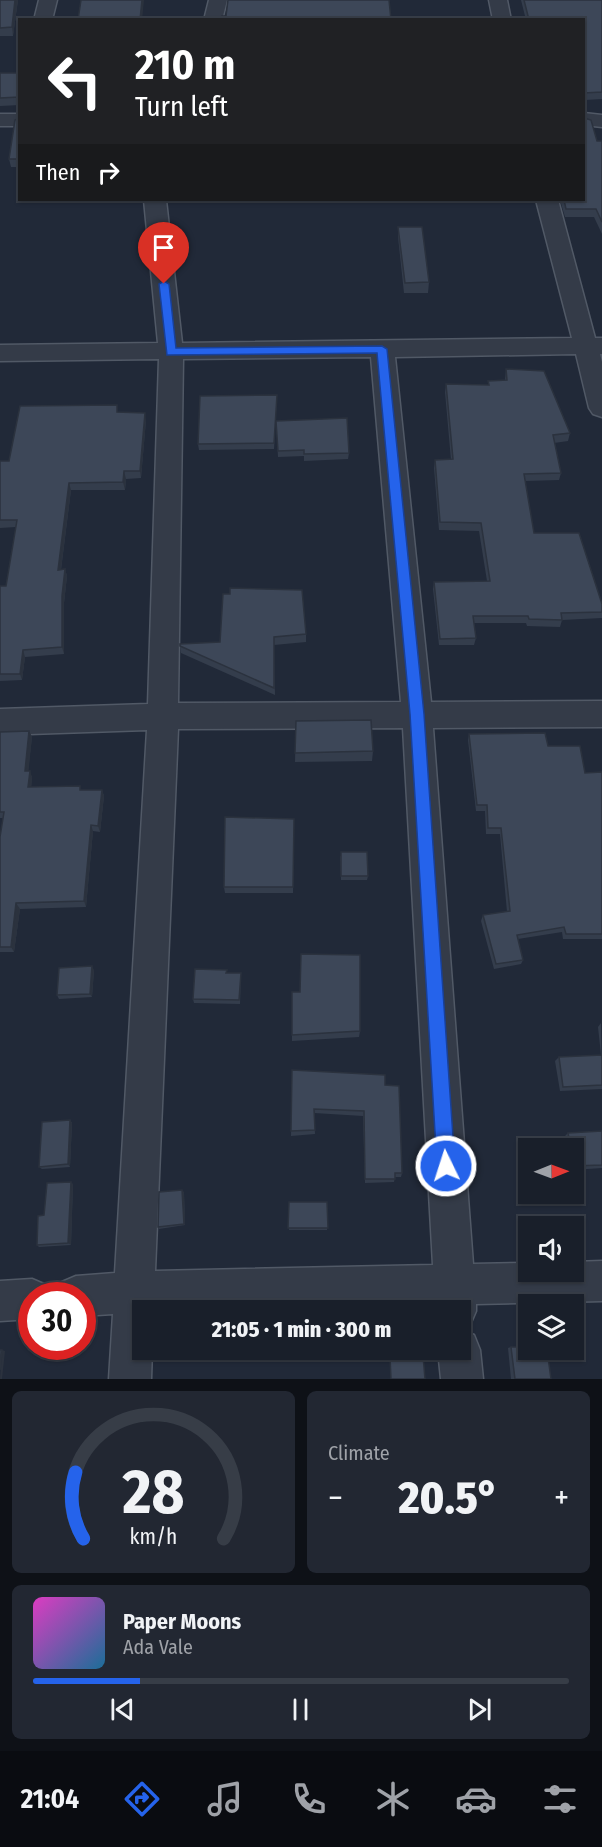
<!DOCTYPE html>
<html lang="en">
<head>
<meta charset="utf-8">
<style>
  body { margin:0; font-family:"Fira Sans Condensed",sans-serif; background:#222732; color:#f1f3f6; height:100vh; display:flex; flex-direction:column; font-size:22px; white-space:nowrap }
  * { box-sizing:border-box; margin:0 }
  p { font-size:20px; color:#9fa2a8 }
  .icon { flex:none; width:33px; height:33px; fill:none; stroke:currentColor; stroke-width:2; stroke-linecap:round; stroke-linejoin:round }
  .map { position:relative; height:1379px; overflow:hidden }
  .details { display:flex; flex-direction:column; gap:12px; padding:12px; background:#0e1117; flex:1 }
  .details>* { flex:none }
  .hud { position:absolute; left:18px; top:18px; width:567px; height:183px; border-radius:0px; box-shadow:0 2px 4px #0004,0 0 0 2px #373d47; background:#202124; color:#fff; overflow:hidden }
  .needle { width:39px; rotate:89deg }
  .buttons { position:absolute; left:518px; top:1138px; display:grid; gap:12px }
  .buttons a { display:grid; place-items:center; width:66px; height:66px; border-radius:0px; background:#191f2a; box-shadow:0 2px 4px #0004,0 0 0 2px #373d47; font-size:30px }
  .speed { position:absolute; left:18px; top:1282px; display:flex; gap:12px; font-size:30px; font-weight:700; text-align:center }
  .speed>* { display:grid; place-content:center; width:78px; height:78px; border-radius:50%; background:#191f2a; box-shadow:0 2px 4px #0004,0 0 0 2px #373d47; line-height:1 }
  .speed .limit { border:9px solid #d22; background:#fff; color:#111 }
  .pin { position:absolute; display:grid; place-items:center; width:51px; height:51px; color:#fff; margin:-62px -26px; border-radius:50% 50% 50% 0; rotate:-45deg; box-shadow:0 0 6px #0007 }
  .pin .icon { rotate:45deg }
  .me { position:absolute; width:66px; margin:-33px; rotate:356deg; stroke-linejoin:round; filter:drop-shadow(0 0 4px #0008) }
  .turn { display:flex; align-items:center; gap:21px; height:126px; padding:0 18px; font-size:27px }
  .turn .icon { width:78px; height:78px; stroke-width:2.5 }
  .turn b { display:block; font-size:42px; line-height:51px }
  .then { display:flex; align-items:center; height:57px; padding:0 18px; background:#0003; gap:12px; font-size:22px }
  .big { font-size:45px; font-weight:800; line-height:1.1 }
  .details .widget { flex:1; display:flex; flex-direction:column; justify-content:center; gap:9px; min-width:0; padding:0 21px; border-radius:9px; background:#222732 }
  .details .dial { align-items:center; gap:0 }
  .dial svg { height:156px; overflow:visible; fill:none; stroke:#373d47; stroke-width:7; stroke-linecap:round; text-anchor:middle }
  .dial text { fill:#f1f3f6; stroke:none }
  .song { display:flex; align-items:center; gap:18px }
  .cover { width:72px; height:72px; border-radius:9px; background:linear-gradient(135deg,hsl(310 70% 55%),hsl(200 70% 35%)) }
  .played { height:6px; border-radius:3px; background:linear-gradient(90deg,#2563eb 20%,#373d47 20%) }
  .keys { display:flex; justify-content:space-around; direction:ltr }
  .heat { display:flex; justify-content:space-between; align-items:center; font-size:33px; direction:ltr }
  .details .tiles { flex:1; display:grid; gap:12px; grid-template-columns:1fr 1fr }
  .widget:last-child { grid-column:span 2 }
  .trip { position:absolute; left:132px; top:1300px; width:339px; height:60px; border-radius:0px; background:#191f2a; box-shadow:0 2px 4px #0004,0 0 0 2px #373d47; font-weight:800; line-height:60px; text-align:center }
  .tabs { display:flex; height:96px; justify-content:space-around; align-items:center; background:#0a0c11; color:#9fa2a8 }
  .tabs .icon { width:42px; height:42px }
  .tabs .active { color:#2563eb }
  .tabs b { font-size:27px; color:#f1f3f6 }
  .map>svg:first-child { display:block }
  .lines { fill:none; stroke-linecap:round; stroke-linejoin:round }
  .minor-casing { stroke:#515966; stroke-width:3 }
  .minor { fill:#343b48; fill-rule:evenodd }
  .wall { fill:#343d4c }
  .shaded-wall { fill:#2b323e }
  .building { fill:#3d4758; stroke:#2b323e; stroke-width:1.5 }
  .route { fill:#2563eb; stroke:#184099; stroke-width:1.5 }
</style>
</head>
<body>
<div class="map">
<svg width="602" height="1379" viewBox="0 0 602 1379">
  <rect width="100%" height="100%" fill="#212938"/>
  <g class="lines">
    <defs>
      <g id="minor">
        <path d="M39,0H57L52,20H34Z"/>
        <path d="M209,0H227L222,20H204Z"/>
        <path d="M489,0H507L511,20H493Z"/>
        <path d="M584,113L602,115V127L584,125Z"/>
        <rect x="0" y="114" width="20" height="12"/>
        <path d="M144,200H166L182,343L572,338L536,200H558L595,338H602V354H600L602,362V417L593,414L589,408L576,354L395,357L431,702L602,701V727L433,728L473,1264L528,1263V1272H573V1262L602,1261V1301L476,1304V1311L470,1325L460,1330V1311H436L435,1305L142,1311V1350H152L151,1379H109L113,1314L82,1316V1296H56L62,1282L76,1276L115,1273L147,730L0,735V709L148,704L159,359L0,361V345L158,343ZM371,357L401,702L178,703L183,359ZM403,728L433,1265L155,1271L178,729Z"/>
        <path d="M32,1279L46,1285L51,1296H32V1319L0,1321V1281Z"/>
        <path d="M460,1330L474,1335L480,1350L483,1379H441L438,1350H460Z"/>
      </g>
    </defs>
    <use href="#minor" class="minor-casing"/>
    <use href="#minor" class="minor"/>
  </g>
  <g class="wall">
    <path d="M0,0H18L13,36H0Z"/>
    <path d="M521,0H602V99L585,100L584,111V112V20H526Z"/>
    <path d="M0,73H20V105L0,106Z"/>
    <path d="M20,118V167H11L9,159Z"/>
    <path d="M597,141H602V234L594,217H565L560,200H584Z"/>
    <path d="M398,227L429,282L428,293H404L398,237Z"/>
    <path d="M506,369L570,433L568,441L554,443L561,473L559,480L525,481L534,533L602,604V618L562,620L560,627L527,626L526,623H474L476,638L474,645H439L433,589L434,582L487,581L479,531L439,530L434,468L435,460H451L445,392L446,384L488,385V381L505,380Z"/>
    <path d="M277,395L274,449L199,450L198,444Z"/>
    <path d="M119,412L146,420L141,478L126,479L125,490H71L61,570L65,569L67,576L64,603V654L25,657L22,680L0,681V586H6L16,527L0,528V461H9Z"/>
    <path d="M276,421L349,453L348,459L304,461V456L278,457Z"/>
    <path d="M306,634V642L274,645L275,695L181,653L180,646Z"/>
    <path d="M296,721L373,751L372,761L295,762Z"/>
    <path d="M29,731L32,737L28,771L32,777L31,787L82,790H102L104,796L100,832L93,831L86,907L20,909L14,952H0V837L3,818H0V732Z"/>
    <path d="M469,734L548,746L585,773L602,772V939H563L562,932L518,939L523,960L521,964L494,969L481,921L483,915L507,912L500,834H486L485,811H476L468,740Z"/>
    <path d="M294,819L293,893H225L224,887Z"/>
    <path d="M340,856L368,876L367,880H341Z"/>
    <path d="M94,970L92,997L59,999L57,995Z"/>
    <path d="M241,973L240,1004L194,1003L193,999Z"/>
    <path d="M601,1023L602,1089L560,1091L555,1061L559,1057L601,1055L598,1027Z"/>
    <path d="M360,1031L359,1037L292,1041V1035Z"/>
    <path d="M292,1070L385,1085L402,1173L401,1177H395L394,1182L365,1183L363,1116L314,1113L315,1134L291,1136Z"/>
    <path d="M70,1120L72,1123L70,1167L42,1169L39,1167Z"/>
    <path d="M602,1131V1168L573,1170V1149H567L565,1136L568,1133Z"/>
    <path d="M73,1184L71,1245L39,1247L37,1245L44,1215Z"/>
    <path d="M184,1192L185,1225L159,1229L158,1227Z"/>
    <rect x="289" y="1202" width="38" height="28"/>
    <path d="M511,1347L551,1379H511L508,1348Z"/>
  </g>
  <g class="shaded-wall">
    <path d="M15,0H18L13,36L12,27Z"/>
    <path d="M142,0H144L142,20H140Z"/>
    <path d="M145,413L146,420L141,478L140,471Z"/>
    <path d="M124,471L126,479L125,490L123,482Z"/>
    <path d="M69,483L71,490L60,577L58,570Z"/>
    <path d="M65,569L67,576L64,603V654L62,647V596Z"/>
    <path d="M23,650L25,657L22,680L20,674Z"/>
    <path d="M29,731L32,737L28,777L25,771Z"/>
    <path d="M30,771L32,777L31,793L28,787Z"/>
    <path d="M102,790L104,796L100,832L98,826Z"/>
    <path d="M91,825L93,831L86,907L84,901Z"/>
    <path d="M16,903L20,909L14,952L11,947Z"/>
    <path d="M92,966L94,970L92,997L90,994Z"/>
    <path d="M70,1120L72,1123L70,1167L68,1164Z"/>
    <path d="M71,1182L73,1184L71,1245L68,1243Z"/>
    <path d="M182,1190L184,1192L185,1225L184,1224Z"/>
    <path d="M2,1350L5,1351L2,1379H0Z"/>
  </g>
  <g class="building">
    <path d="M0,0H15L12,27L0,28Z"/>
    <path d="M81,0H142L140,20H78Z"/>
    <path d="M228,0H389L391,20H222V16H226Z"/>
    <path d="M524,0H602V92L584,93V20H529Z"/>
    <path d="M0,73H20V105L19,97L0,98Z"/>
    <path d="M584,94L586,103L584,105Z"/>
    <path d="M20,118V159H9L15,120Z"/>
    <path d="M584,118L591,120L597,141H602V222L596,209H566L564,200H584Z"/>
    <path d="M398,227H422L429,282L405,283Z"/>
    <path d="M506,369L544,371L570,433L553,435L561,473L524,474L534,533H579L602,604V612L561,613L562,620L529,619L528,616H473L476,638L440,639L434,582L490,581L481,523L440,522L435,460L453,459L446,384L489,385L488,381L507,380Z"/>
    <path d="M277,395L274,443L198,444L200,396Z"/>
    <path d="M117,405V412L145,413L140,471H124L123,482L69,483L58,570L65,569L62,596V647L23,650L20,674H0V586H6L17,520H0V461H9L20,406Z"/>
    <path d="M347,418L349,453L304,454V450L278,451L276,421Z"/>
    <path d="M230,588L302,590L306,634L274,637V688L180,646V644L220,642L223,594H230Z"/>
    <path d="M371,720L373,751L295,753L296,721Z"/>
    <path d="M29,731L25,771H30L28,787L80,786V790H102L98,826L91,825L84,901L16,903L11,947H0V837L4,812H0V732Z"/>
    <path d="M545,733L548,746H580L585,773L602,772V934H566L564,927L517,935L523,960L496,964L483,915L510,911L501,828H488L487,805H477L469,734Z"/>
    <path d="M225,817L294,819L293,887H224Z"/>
    <path d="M341,852H367L368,876H341Z"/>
    <path d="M301,954L360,955V1031L292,1035V992H300Z"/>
    <path d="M92,966L90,994L57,995L59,968Z"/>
    <path d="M195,969L227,970L226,973H241L239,1000L193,999Z"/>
    <path d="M602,1055V1085L563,1087L559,1057Z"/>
    <path d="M292,1070L385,1075V1085L399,1086L402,1173H395V1179H365L364,1111L314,1109L315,1130L291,1131Z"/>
    <path d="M70,1120L68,1164L39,1167L42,1122Z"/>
    <path d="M602,1131V1165L573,1166V1149H571L568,1133Z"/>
    <path d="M71,1182L68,1243L37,1245L38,1216L44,1215L47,1183Z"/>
    <path d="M182,1190L184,1224L158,1227L159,1192Z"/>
    <path d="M289,1202H327L328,1228H288Z"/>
    <path d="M511,1347H528V1350H547L551,1379H515Z"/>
    <path d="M0,1350H2L0,1370Z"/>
    <path d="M423,1355L425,1379H391L390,1357Z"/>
  </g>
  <path class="route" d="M164,281L169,284L176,348L382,346L387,349L424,714L455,1166L452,1172L446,1175L440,1172L437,1166L410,714L377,353L167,355L159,284Z"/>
</svg>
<div class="buttons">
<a><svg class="needle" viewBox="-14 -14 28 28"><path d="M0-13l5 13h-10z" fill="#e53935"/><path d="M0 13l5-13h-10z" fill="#9fa2a8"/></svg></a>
<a><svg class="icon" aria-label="sound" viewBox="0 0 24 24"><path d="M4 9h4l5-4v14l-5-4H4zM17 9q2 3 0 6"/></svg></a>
<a><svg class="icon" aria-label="layers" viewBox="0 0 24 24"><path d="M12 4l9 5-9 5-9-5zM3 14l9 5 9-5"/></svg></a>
</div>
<div class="speed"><div class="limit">30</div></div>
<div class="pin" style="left:164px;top:284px;background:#d93025"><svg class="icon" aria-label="arrive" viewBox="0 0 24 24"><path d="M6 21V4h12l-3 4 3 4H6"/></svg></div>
<svg class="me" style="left:446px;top:1166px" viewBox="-20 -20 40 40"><circle r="17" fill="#2563eb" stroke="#fff" stroke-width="3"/><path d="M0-11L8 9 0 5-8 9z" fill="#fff"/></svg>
<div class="trip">21:05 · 1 min · 300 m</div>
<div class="hud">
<div class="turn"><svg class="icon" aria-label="left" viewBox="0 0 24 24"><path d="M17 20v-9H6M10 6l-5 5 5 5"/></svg><div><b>210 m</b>Turn left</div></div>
<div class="then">Then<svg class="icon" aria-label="right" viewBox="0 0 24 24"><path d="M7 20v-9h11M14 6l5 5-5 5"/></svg></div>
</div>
</div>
<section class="details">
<div class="tiles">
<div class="widget dial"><svg viewBox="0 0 100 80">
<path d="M14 69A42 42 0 1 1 86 69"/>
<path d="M14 69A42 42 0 0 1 10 35" stroke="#2563eb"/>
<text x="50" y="56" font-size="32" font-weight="700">28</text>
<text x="50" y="72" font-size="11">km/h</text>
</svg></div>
<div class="widget"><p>Climate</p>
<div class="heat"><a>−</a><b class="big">20.5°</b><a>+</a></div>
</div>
<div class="widget">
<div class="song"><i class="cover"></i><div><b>Paper Moons</b><p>Ada Vale</p></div></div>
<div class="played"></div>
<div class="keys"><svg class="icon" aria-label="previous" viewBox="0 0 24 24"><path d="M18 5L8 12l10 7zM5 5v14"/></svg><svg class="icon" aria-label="pause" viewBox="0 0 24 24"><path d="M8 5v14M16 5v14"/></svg><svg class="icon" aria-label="next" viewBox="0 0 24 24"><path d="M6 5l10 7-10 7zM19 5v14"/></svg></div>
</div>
</div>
</section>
<nav class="tabs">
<b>21:04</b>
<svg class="icon active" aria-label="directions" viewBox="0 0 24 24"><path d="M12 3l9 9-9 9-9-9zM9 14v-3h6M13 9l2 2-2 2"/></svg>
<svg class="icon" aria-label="music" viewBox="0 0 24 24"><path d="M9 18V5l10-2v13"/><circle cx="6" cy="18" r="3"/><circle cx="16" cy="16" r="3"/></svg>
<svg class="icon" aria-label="phone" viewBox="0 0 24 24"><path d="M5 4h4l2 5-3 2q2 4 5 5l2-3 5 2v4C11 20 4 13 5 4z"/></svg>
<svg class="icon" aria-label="climate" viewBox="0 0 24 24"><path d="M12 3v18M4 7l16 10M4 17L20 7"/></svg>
<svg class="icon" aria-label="car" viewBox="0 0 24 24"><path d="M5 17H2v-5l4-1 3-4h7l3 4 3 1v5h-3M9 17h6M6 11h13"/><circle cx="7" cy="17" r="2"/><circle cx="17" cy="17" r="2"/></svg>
<svg class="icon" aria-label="filters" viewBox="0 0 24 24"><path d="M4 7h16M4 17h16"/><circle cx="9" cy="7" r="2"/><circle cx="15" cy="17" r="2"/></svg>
</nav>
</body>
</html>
